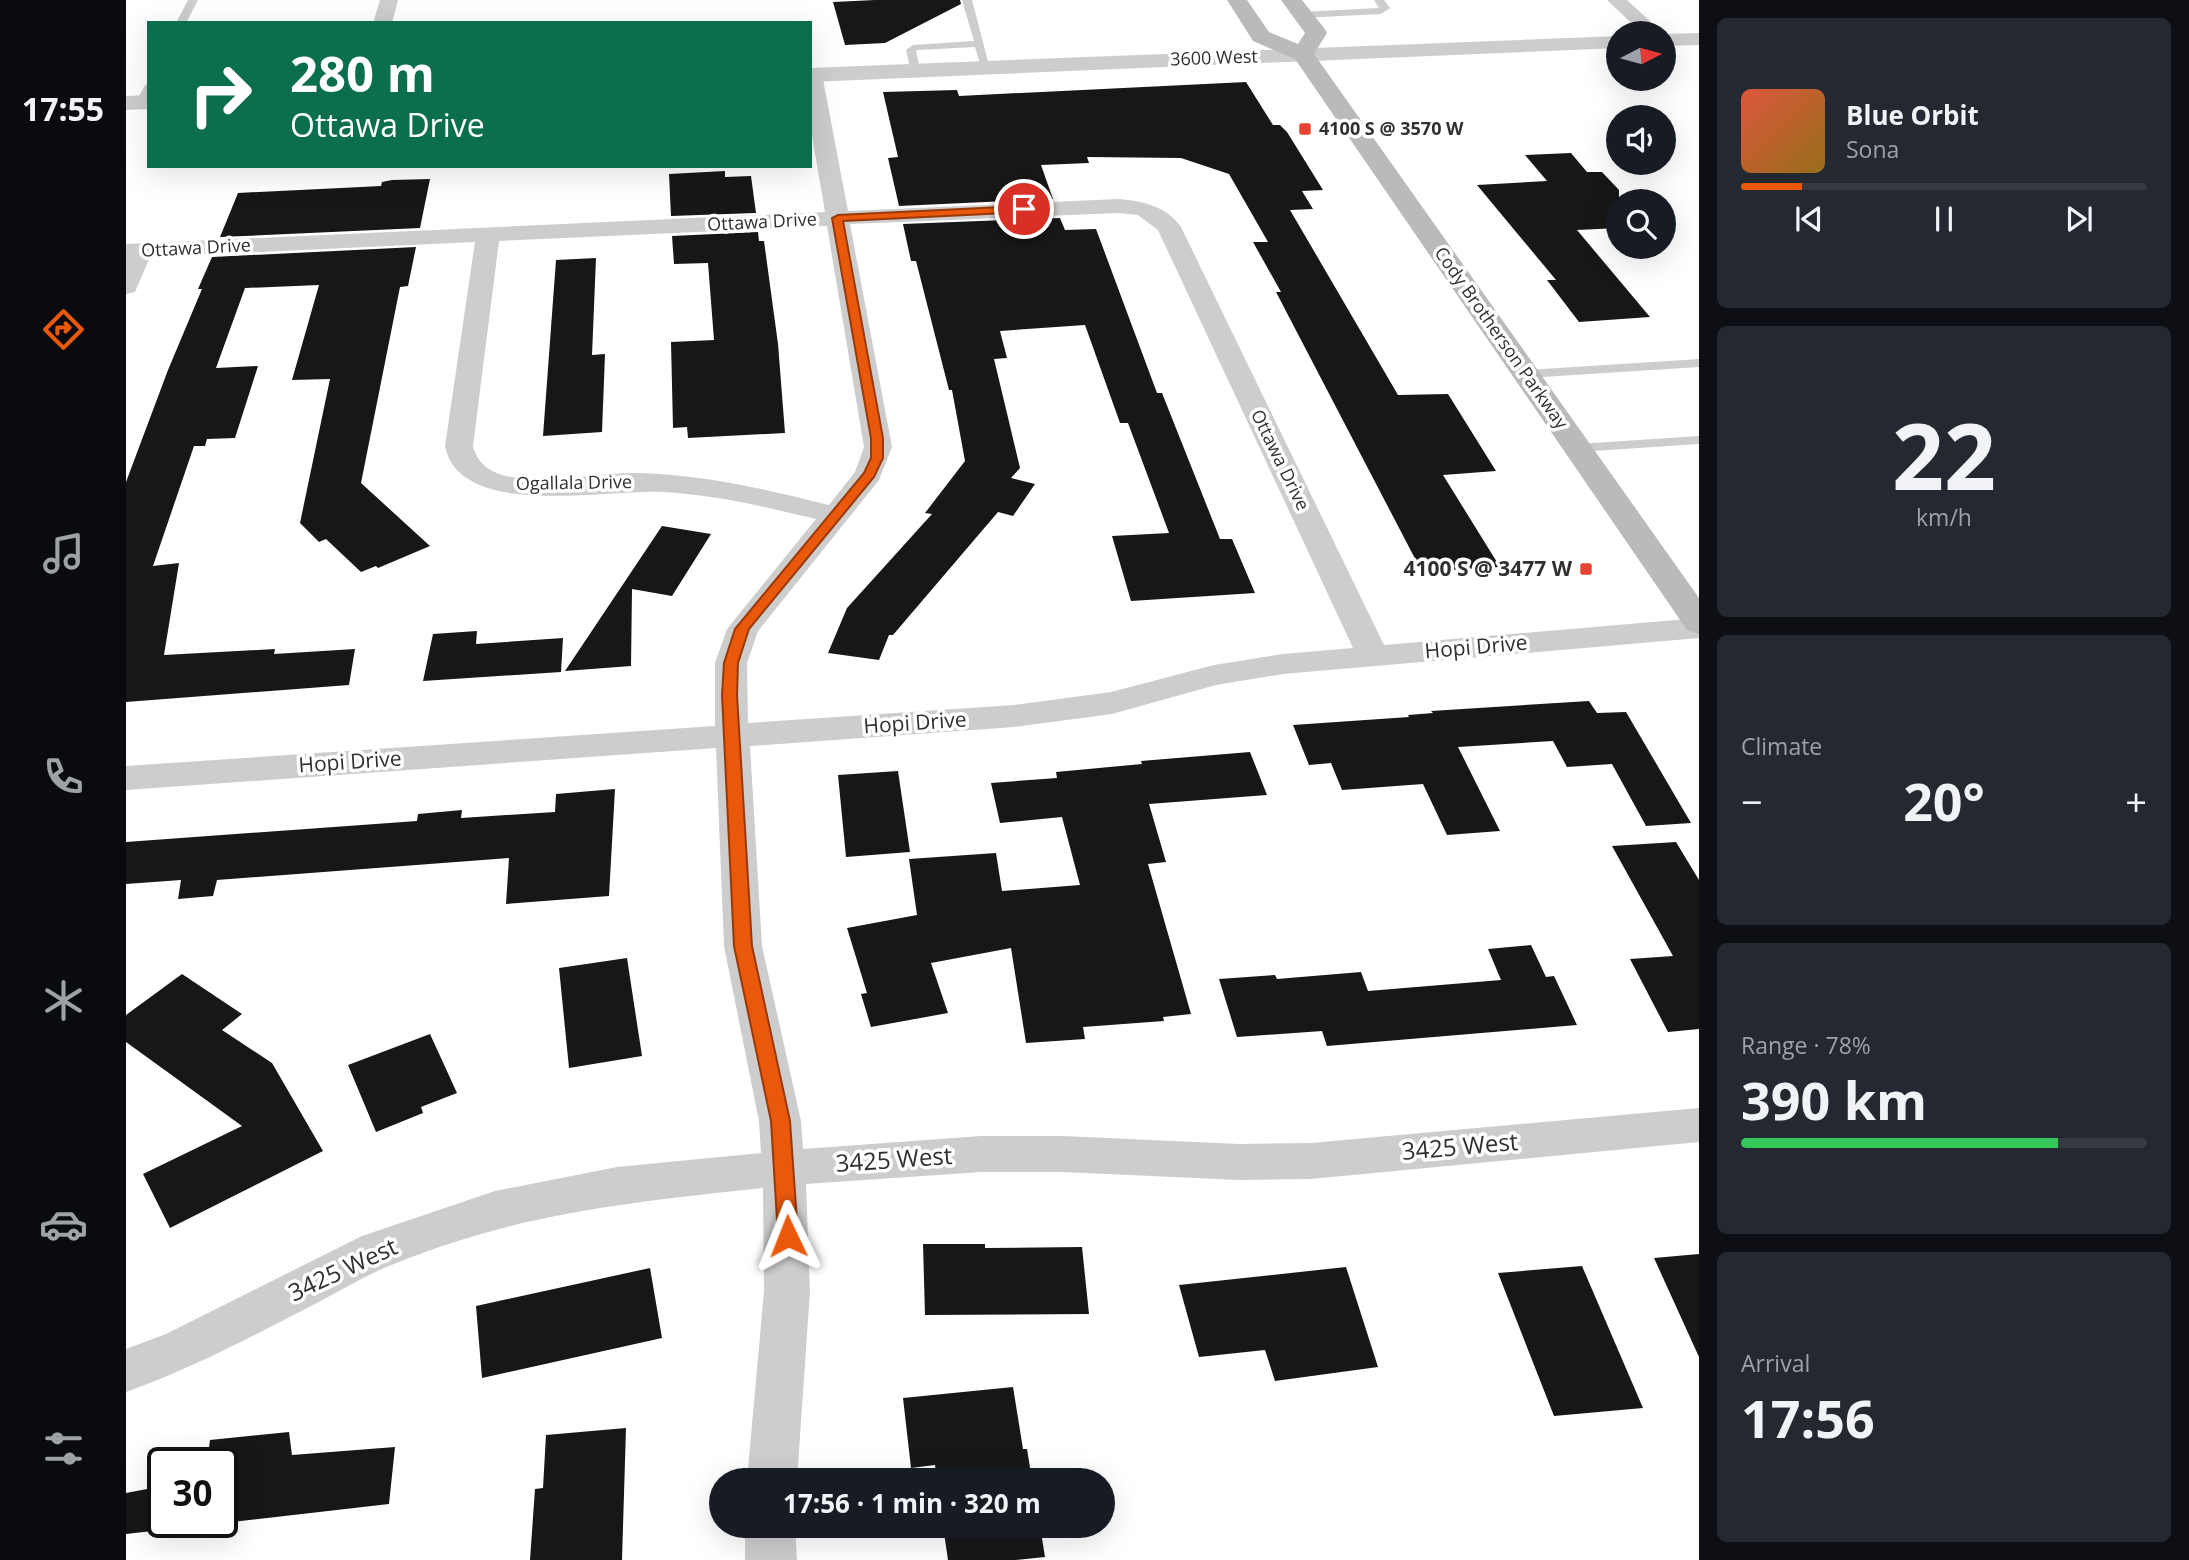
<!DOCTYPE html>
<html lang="en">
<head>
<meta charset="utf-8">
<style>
  body { margin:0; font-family:"Open Sans",sans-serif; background:#242831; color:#f1f3f6; height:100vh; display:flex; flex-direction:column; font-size:26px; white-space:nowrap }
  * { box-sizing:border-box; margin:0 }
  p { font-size:23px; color:#9ea1a6 }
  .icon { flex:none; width:38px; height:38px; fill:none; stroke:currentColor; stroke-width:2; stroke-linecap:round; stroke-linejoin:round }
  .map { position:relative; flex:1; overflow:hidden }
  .details { display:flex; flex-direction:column; gap:18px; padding:18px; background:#0d0f14; width:490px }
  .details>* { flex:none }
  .banner { position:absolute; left:21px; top:21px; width:665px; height:147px; border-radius:0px; box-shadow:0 7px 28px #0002; background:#0b6e4f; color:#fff; overflow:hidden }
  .needle { width:46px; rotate:84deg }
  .buttons { position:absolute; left:1480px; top:21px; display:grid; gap:14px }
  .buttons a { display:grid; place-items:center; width:70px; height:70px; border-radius:50%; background:#171b24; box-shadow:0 7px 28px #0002; font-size:35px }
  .speed { position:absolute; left:21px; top:1447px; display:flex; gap:14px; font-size:35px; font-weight:700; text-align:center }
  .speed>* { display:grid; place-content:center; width:91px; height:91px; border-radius:50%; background:#171b24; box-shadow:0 7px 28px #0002; line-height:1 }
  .speed .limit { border:4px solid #111; border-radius:10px; background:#fff; color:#111 }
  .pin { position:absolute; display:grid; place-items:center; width:60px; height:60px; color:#fff; margin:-30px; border:4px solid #fff; border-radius:50%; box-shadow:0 2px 7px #0007 }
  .me { position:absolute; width:77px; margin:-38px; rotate:358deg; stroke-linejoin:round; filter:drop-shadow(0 0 5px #0008) }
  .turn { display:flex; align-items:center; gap:24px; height:147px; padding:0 28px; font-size:32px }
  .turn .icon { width:91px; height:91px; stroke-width:2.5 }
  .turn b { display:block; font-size:49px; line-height:60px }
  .big { font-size:52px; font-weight:700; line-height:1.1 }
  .details .tile { flex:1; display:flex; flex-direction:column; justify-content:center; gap:10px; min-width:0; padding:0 24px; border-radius:10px; background:#242831 }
  .details .dial { align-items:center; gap:0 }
  .dial b { font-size:91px; line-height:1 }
  .song { display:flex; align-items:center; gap:21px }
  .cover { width:84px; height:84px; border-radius:10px; background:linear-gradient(135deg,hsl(10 70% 55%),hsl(40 70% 35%)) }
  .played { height:7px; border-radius:4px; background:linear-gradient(90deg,#ea580c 15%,#363941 15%) }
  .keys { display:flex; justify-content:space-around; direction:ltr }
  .heat { display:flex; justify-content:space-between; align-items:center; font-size:38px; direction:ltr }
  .charge { height:10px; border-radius:5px; background:linear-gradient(90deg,#34c759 78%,#363941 0) }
  .trip { position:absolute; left:583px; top:1468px; width:406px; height:70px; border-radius:35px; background:#171b24; box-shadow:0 7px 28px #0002; font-weight:700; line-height:70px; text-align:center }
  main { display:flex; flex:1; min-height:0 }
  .tabs { display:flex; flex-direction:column; width:126px; justify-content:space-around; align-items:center; background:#090b0e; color:#9ea1a6 }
  .tabs .icon { width:49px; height:49px }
  .tabs .current { color:#ea580c }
  .tabs b { font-size:32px; color:#f1f3f6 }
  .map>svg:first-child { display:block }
  .building { fill:#171717 }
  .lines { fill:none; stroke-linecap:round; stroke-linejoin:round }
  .service { fill:#cdcdcd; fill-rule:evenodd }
  .minor { fill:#cdcdcd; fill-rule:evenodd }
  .tertiary { fill:#cdcdcd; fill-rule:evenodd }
  .secondary { fill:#bababa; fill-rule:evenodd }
  .route { fill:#ea580c; stroke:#983908; stroke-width:2 }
  .poi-dot { fill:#e54434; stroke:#fff; stroke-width:2.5 }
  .labels { text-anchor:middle; stroke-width:7; stroke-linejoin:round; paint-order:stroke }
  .far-street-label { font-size:18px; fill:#303030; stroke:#fff }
  .far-poi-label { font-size:18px; font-weight:bold; fill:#303030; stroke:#fff; text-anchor:start }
  .poi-label { font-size:21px; font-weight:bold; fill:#303030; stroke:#fff; text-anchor:end }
  .street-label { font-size:21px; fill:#303030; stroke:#fff }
  .near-street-label { font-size:24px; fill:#303030; stroke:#fff }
</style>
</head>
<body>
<main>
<nav class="tabs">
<b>17:55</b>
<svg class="icon current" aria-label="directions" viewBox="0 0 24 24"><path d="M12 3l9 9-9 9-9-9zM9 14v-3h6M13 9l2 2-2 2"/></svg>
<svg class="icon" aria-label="music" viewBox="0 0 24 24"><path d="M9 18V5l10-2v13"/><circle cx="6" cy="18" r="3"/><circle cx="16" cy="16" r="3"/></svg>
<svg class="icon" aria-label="phone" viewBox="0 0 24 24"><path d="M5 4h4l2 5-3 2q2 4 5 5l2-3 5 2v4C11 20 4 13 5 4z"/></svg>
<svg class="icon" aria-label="climate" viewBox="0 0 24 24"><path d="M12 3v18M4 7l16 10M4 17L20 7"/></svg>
<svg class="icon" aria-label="car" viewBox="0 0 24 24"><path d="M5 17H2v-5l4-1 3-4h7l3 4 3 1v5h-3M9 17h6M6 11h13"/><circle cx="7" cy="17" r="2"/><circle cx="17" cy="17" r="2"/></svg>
<svg class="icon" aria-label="filters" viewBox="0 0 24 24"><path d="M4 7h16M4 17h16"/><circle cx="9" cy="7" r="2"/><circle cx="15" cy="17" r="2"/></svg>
</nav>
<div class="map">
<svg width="1573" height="1560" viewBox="0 0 1573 1560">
  <rect width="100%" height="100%" fill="#fff"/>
  <g class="building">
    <path d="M749,0H834L835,4L759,43L719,45L707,2Z"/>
    <path d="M1120,82L1147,125H1154L1161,132L1197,190L1176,191L1187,209L1164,210L1272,395L1322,394L1370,471L1317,475L1374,567L1296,572L1150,292H1155L1127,242H1142L1103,174L1055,158L961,157L963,163L915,165L927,199L773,206L762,158L772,157L757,92L831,90L833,96Z"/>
    <path d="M1445,153L1461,172H1476L1493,190V228L1451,230L1524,317L1453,322L1421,280H1430L1351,185L1421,181L1399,155Z"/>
    <path d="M599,171V177L625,176L630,213L545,216L543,174Z"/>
    <path d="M304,179L294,228L94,237L112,193L255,186L256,182L266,180Z"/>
    <path d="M934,218L939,230L970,229L1031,393H1036L1094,539H1106L1129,593L1005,601L986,536L1043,533L1002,423H994L959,325L874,331L881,358L868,359L894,468L885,478L909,484L887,516L872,512L767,635H763L753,660L702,653L721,608L806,514L799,513L839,461L826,390H823L790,261H785L777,224Z"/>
    <path d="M632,232L633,241H638L652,344L659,433L562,438L561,427L547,428L545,342L588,340L582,263L548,264L546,236Z"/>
    <path d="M290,247L282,286L274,287L235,483L304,546L252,568L250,566L235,572L200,539L193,542L174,523L204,379L166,380L193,285L119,288L90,368L132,366L109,438L81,439L79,446H68L27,566L53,563L38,655L149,649L148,654L229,649L223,685L0,702V482L42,370L76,289H72L86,257Z"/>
    <path d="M470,258L466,355L479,354L476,432L417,436L430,260Z"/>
    <path d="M536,526L585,534L546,596L506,589L505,666L439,671Z"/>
    <path d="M351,631L350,644L437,638L435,672L297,681L307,634Z"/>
    <path d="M1463,701L1471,713L1500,712L1565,823L1520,826L1486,764L1441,767L1427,741L1332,747L1374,831L1321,835L1297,784L1216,790L1205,763L1183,765L1167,725L1283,717L1282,715L1307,713L1305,711Z"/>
    <path d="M1124,752L1141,795L1023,804L1040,862L1022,864L1065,1014L1037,1017L1038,1021L957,1027L959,1039L900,1043L885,948L805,963L822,1013L745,1027L735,994L741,993L721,928L791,915L783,859L870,853L876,891L954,885L936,817L874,823L865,783L931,778L930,772L1016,764L1015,761Z"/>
    <path d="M772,771L784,852L720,857L712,775Z"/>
    <path d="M489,789L483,896L380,904L383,858L91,880L87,896L52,899L55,880L0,884V842L291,821L292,814L336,810L335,818L429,812L430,794Z"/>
    <path d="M1550,842L1573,880V1029L1542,1032L1504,959L1547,956L1486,846Z"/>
    <path d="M1405,945L1420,977L1428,976L1451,1025L1201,1046L1196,1031L1111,1037L1093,979L1149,975L1151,979L1235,972L1242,991L1375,980L1362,949Z"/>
    <path d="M501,958L516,1056L443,1068L433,968Z"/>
    <path d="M56,974L116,1014L96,1030L146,1063L197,1151L44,1228L17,1174L116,1126L0,1042V1015Z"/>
    <path d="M304,1034L331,1093L295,1107L297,1113L250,1132L222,1065Z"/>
    <path d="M797,1244H859V1248L956,1247L963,1314L799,1315Z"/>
    <path d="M1573,1254V1357L1528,1258Z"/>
    <path d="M1456,1266L1517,1408L1428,1416L1372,1273Z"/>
    <path d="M1220,1267L1252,1367L1149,1381L1139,1350L1073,1357L1053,1285Z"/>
    <path d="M524,1268L536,1338L356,1378L350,1306Z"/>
    <path d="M887,1387L897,1449H901L906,1480H811L809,1465L785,1468L777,1398Z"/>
    <path d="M500,1428L496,1560H404L409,1489L417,1488L420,1435Z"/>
    <path d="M163,1432L166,1455L269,1447L263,1504L0,1534V1493L37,1486V1522H96V1463H81L84,1440Z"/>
    <path d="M817,1526H914L919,1557L889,1560H822Z"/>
  </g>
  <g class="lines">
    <g class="service">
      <path d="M62,0H72L60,23H50Z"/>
      <path d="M836,0H846L864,69L855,67L849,47L792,50L790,51L794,70L785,72L780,50L787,45L848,41Z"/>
      <path d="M1248,0H1258L1264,8L1255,14L1176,18L1171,15L1176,12L1253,8Z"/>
      <path d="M23,84L20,102L11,104L10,102L19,85Z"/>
      <path d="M1573,359V367L1401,378L1394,374L1401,370Z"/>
      <path d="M1573,436V444L1452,452L1445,448L1452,444Z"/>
    </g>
    <g class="minor">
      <path d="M254,0H272L266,23H247Z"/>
      <path d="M1481,0H1501L1537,33H1516Z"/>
      <path d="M684,68L693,70L696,74L722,211L993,199C1017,201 1040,206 1055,227L1258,645L1573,618V638L1157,674L1090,685L986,714L888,727L624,746L636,946L675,1121L677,1149L855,1136H937L1113,1144L1185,1143L1573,1108V1142L1185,1179L1113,1180L937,1172H855L680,1184L684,1291L671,1480H621L638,1291L637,1188C506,1202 392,1213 268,1264C239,1275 211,1293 183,1307C123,1338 64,1369 0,1392V1349L40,1334L236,1236L369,1191L491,1167L635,1153L633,1121L598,946L590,748L0,790V766L589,726V663L601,629L690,519C640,507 590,495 538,492C483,488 334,521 319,446L349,242L24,257L9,292L0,294V244L699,212L684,124ZM993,213L1012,215L1032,230L1227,648L1157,654L1088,665L985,692L888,705L622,723L621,663L632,631L753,480L766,447L724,224ZM701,226L738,447L729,472L703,505C640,489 578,475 514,473C470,472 424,485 380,476C364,472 351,463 347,446L373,241Z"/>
      <path d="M619,1526H669L671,1560H619Z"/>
    </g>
    <g class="tertiary">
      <path d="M1573,33V45L1538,46V34Z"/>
      <path d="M1493,36V48L684,82V68Z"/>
      <path d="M23,95V109L0,110V96Z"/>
    </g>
    <path class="secondary" d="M1101,0H1121L1143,32L1172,44L1179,33L1155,0H1176L1198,28L1201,33L1188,54L1573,598V634L1561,630L1169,59L1127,41Z"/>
  </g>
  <path class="route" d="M898,206L903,209L902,212L717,221L757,438V458L748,477L623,629L612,663L611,695L626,946L664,1121L672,1236L669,1242L662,1244L655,1242L652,1236L645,1121L608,946L596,695L598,663L609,629L738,473L745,458V438L706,218L712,215Z"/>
  <g class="poi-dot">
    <rect x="1172" y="122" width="14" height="14" rx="3.5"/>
    <rect x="1453" y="562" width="14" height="14" rx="3.5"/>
  </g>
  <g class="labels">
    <g class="far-street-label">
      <text transform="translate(1088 58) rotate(-2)" y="6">3600 West</text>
      <text transform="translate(636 222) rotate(-3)" y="6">Ottawa Drive</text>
      <text transform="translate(70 248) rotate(-3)" y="6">Ottawa Drive</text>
      <text transform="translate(1375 338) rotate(55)" y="6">Cody Brotherson Parkway</text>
      <text transform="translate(1154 460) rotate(64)" y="6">Ottawa Drive</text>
      <text transform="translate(448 483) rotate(-1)" y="6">Ogallala Drive</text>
    </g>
    <g class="far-poi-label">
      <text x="1193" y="135">4100 S @ 3570 W</text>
    </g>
    <g class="poi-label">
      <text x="1446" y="576">4100 S @ 3477 W</text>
    </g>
    <g class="street-label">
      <text transform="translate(1350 647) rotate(-5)" y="7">Hopi Drive</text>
      <text transform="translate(789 723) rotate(-4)" y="7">Hopi Drive</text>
      <text transform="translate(224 762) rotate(-4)" y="7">Hopi Drive</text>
    </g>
    <g class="near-street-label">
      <text transform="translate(1334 1147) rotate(-5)" y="8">3425 West</text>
      <text transform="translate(768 1160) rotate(-4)" y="8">3425 West</text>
      <text transform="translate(217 1270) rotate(-25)" y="8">3425 West</text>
    </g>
  </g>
</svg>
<div class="buttons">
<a><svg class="needle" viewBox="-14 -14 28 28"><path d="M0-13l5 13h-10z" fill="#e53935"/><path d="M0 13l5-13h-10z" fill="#9ea1a6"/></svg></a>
<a><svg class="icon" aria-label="sound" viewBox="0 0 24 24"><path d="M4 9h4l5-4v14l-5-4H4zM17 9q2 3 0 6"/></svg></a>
<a><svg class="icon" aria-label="search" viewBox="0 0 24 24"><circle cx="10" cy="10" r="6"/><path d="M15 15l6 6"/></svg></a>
</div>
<div class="speed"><div class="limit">30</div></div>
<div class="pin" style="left:898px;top:209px;background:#d93025"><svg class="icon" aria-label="arrive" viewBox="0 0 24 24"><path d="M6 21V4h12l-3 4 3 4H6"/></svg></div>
<svg class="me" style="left:662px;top:1236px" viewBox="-20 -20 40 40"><path d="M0-17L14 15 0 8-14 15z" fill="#ea580c" stroke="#fff" stroke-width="4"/></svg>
<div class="trip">17:56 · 1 min · 320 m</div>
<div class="banner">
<div class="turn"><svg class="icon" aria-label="right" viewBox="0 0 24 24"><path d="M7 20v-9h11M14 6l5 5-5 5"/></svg><div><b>280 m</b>Ottawa Drive</div></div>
</div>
</div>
<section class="details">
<div class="tile">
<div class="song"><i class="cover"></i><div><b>Blue Orbit</b><p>Sona</p></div></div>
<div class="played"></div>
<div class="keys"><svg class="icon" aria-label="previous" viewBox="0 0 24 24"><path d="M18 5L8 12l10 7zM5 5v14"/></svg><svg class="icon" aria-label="pause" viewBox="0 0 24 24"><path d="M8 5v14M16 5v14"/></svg><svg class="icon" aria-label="next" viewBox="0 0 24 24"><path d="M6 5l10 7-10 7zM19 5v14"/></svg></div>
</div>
<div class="tile dial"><b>22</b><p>km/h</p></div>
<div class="tile"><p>Climate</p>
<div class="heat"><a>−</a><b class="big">20°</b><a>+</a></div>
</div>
<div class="tile"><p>Range · 78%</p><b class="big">390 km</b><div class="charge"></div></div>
<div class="tile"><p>Arrival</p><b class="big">17:56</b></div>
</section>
</main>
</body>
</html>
